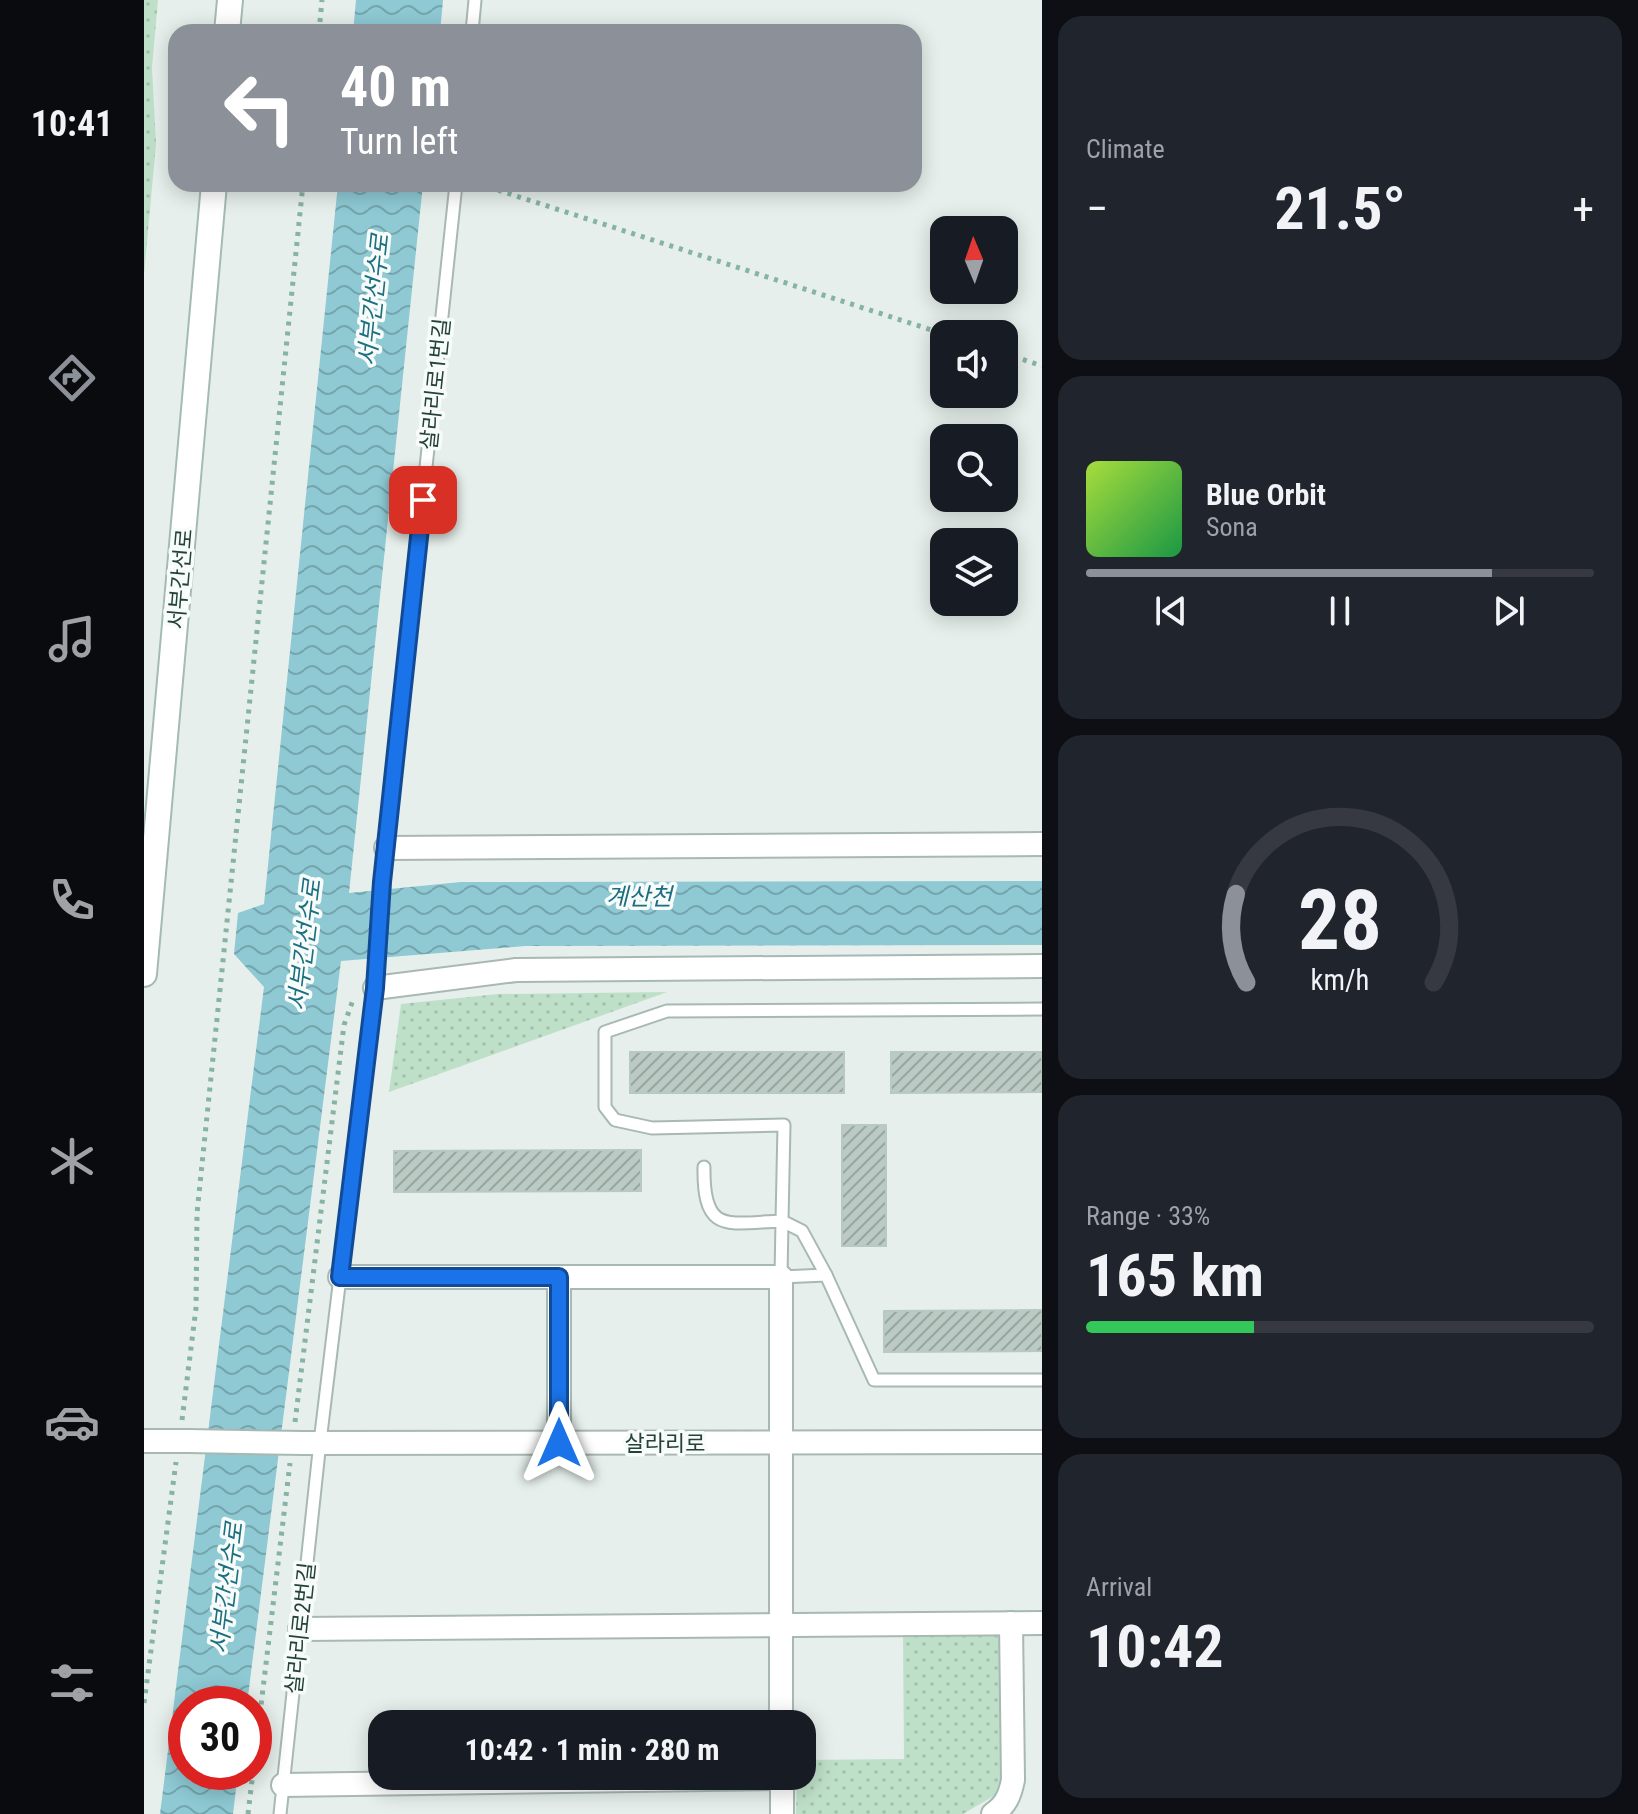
<!DOCTYPE html>
<html lang="en">
<head>
<meta charset="utf-8">
<style>
  body { margin:0; font-family:"Roboto Condensed","Noto Sans KR",sans-serif; background:#20242c; color:#f1f3f6; height:100vh; display:flex; flex-direction:column; font-size:30px; white-space:nowrap }
  * { box-sizing:border-box; margin:0 }
  p { font-size:26px; color:#9ea1a6 }
  .icon { flex:none; width:44px; height:44px; fill:none; stroke:currentColor; stroke-width:2; stroke-linecap:round; stroke-linejoin:round }
  .map { position:relative; flex:1; overflow:hidden }
  .sheet { display:flex; flex-direction:column; gap:16px; padding:16px; background:#0d0f14; width:596px }
  .sheet>* { flex:none }
  .hud { position:absolute; left:24px; top:24px; width:754px; height:168px; border-radius:24px; box-shadow:0 4px 20px #0003; background:#8c9099; color:#fff; overflow:hidden }
  .needle { width:52px; rotate:358deg }
  .buttons { position:absolute; left:786px; top:216px; display:grid; gap:16px }
  .buttons a { display:grid; place-items:center; width:88px; height:88px; border-radius:16px; background:#171b24; box-shadow:0 4px 20px #0003; font-size:40px }
  .speed { position:absolute; left:24px; top:1686px; display:flex; gap:16px; font-size:40px; font-weight:700; text-align:center }
  .speed>* { display:grid; place-content:center; width:104px; height:104px; border-radius:50%; background:#171b24; box-shadow:0 4px 20px #0003; line-height:1 }
  .speed .limit { border:12px solid #d22; background:#fff; color:#111 }
  .pin { position:absolute; display:grid; place-items:center; width:68px; height:68px; color:#fff; margin:-34px; border-radius:16px; box-shadow:0 4px 12px #0006 }
  .me { position:absolute; width:88px; margin:-44px; rotate:0deg; stroke-linejoin:round; filter:drop-shadow(0 0 6px #0008) }
  .turn { display:flex; align-items:center; gap:28px; height:168px; padding:0 40px; font-size:36px }
  .turn .icon { width:104px; height:104px; stroke-width:2.5 }
  .turn b { display:block; font-size:56px; line-height:68px }
  .big { font-size:60px; font-weight:700; line-height:1.1 }
  .sheet .widget { flex:1; display:flex; flex-direction:column; justify-content:center; gap:12px; min-width:0; padding:0 28px; border-radius:24px; background:#20242c }
  .sheet .dial { align-items:center; gap:0 }
  .dial svg { height:208px; overflow:visible; fill:none; stroke:#363941; stroke-width:7; stroke-linecap:round; text-anchor:middle }
  .dial text { fill:#f1f3f6; stroke:none }
  .song { display:flex; align-items:center; gap:24px }
  .cover { width:96px; height:96px; border-radius:12px; background:linear-gradient(135deg,hsl(80 70% 55%),hsl(140 70% 35%)) }
  .played { height:8px; border-radius:4px; background:linear-gradient(90deg,#8c9099 80%,#363941 80%) }
  .keys { display:flex; justify-content:space-around; direction:ltr }
  .heat { display:flex; justify-content:space-between; align-items:center; font-size:44px; direction:ltr }
  .charge { height:12px; border-radius:6px; background:linear-gradient(90deg,#34c759 33%,#363941 0) }
  .trip { position:absolute; left:224px; top:1710px; width:448px; height:80px; border-radius:24px; background:#171b24; box-shadow:0 4px 20px #0003; font-weight:700; line-height:80px; text-align:center }
  main { display:flex; flex:1; min-height:0 }
  .tab-bar { display:flex; flex-direction:column; width:144px; justify-content:space-around; align-items:center; background:#090b0e; color:#9ea1a6 }
  .tab-bar .icon { width:56px; height:56px }
  .tab-bar .selected { color:#8c9099 }
  .tab-bar b { font-size:36px; color:#f1f3f6 }
  .map>svg:first-child { display:block }
  .park { fill:url(#park-dots) }
  .water { fill:url(#water-waves) }
  .building { fill:url(#building-hatch); stroke:#b8c9c2; stroke-width:2 }
  .lines { fill:none; stroke-linecap:round; stroke-linejoin:round }
  .lane-casing { stroke:#a8b8b2; stroke-width:15 }
  .street-casing { stroke:#a8b8b2; stroke-width:26 }
  .secondary-casing { stroke:#a4bbb3; stroke-width:28 }
  .path { stroke:#86b3a5; stroke-width:5; stroke-dasharray:4 6; stroke-linecap:butt }
  .lane { stroke:#fff; stroke-width:11 }
  .street { stroke:#fff; stroke-width:22 }
  .secondary { stroke:#fff; stroke-width:24 }
  .street-bridge-casing { stroke:#a8b8b2; stroke-width:26; stroke-linecap:butt }
  .street-bridge { stroke:#fff; stroke-width:22 }
  .route-casing { stroke:#114b97; stroke-width:20 }
  .route { stroke:#1a73e8; stroke-width:14 }
  .labels { text-anchor:middle; stroke-width:7; stroke-linejoin:round; paint-order:stroke }
  .street-label { font-size:22px; fill:#24423a; stroke:#f7fbf9 }
  .water-label { font-size:24px; font-style:italic; fill:#1c6f80; stroke:#f7fbf9 }
</style>
</head>
<body>
<main>
<nav class="tab-bar">
<b>10:41</b>
<svg class="icon selected" aria-label="directions" viewBox="0 0 24 24"><path d="M12 3l9 9-9 9-9-9zM9 14v-3h6M13 9l2 2-2 2"/></svg>
<svg class="icon" aria-label="music" viewBox="0 0 24 24"><path d="M9 18V5l10-2v13"/><circle cx="6" cy="18" r="3"/><circle cx="16" cy="16" r="3"/></svg>
<svg class="icon" aria-label="phone" viewBox="0 0 24 24"><path d="M5 4h4l2 5-3 2q2 4 5 5l2-3 5 2v4C11 20 4 13 5 4z"/></svg>
<svg class="icon" aria-label="climate" viewBox="0 0 24 24"><path d="M12 3v18M4 7l16 10M4 17L20 7"/></svg>
<svg class="icon" aria-label="car" viewBox="0 0 24 24"><path d="M5 17H2v-5l4-1 3-4h7l3 4 3 1v5h-3M9 17h6M6 11h13"/><circle cx="7" cy="17" r="2"/><circle cx="17" cy="17" r="2"/></svg>
<svg class="icon" aria-label="filters" viewBox="0 0 24 24"><path d="M4 7h16M4 17h16"/><circle cx="9" cy="7" r="2"/><circle cx="15" cy="17" r="2"/></svg>
</nav>
<div class="map">
<svg width="898" height="1814" viewBox="0 0 898 1814">
  <defs>
    <pattern id="park-dots" width="8" height="8" patternUnits="userSpaceOnUse" patternTransform="scale(2)"><rect width="8" height="8" fill="#bfe0c8"/><path d="M2 2h.1M6 6h.1" fill="none" stroke="#a4c1ad" stroke-width="1.8" stroke-linecap="round"/></pattern>
    <pattern id="water-waves" width="16" height="10" patternUnits="userSpaceOnUse" patternTransform="scale(2)"><rect width="16" height="10" fill="#8ec9d4"/><path d="M0 5q4-4 8 0t8 0" fill="none" stroke="#74a5ad"/></pattern>
    <pattern id="building-hatch" width="6" height="6" patternUnits="userSpaceOnUse" patternTransform="scale(2)"><rect width="6" height="6" fill="#bbcac4"/><path d="M-1 1l2-2M0 6l6-6M5 7l2-2" fill="none" stroke="#98a6a0"/></pattern>
  </defs>
  <rect width="100%" height="100%" fill="#e6efeb"/>
  <g class="park">
    <path d="M0,0H14L8,67L12,144L0,275Z"/>
    <path d="M523,992L245,1092L257,1004L354,994Z"/>
    <path d="M856,1633L857,1786L853,1794L819,1814H652L653,1776H658V1760L760,1759L759,1634Z"/>
  </g>
  <g class="water">
    <path d="M212,0H299L296,32H209Z"/>
    <path d="M194,184H279L205,893L317,882L898,881V945L381,946L197,961L103,1704H42V1772H94L89,1814H16L120,987L90,954L94,913L120,904Z"/>
  </g>
  <g class="building">
    <rect x="486" y="1052" width="214" height="41"/>
    <path d="M747,1052H898V1092L747,1093Z"/>
    <rect x="698" y="1125" width="44" height="121"/>
    <path d="M497,1150V1191L250,1192V1151Z"/>
    <path d="M898,1310V1351L740,1352V1311Z"/>
  </g>
  <g class="lines">
    <defs>
      <g id="lane">
        <path d="M328,32L331,0"/>
        <path d="M560,1167C559,1235 583,1223 638,1221L637,1277L682,1275L730,1380H898"/>
        <path d="M682,1275L658,1231L638,1221L640,1125L508,1128L471,1120L461,1107V1032L523,1011L898,1009"/>
        <path d="M136,1814L176,1442L231,988L238,882L312,184"/>
      </g>
      <g id="street">
        <path d="M242,848L898,844"/>
        <path d="M231,988L372,970L898,966"/>
        <path d="M196,1277H637V1724"/>
        <path d="M0,1441H44"/>
        <path d="M159,1443L898,1442"/>
        <path d="M415,1443V1277"/>
        <path d="M156,1629L898,1623"/>
        <path d="M139,1785L638,1778"/>
        <path d="M638,1814V1776"/>
        <path d="M849,1814C862,1805 866,1795 869,1780L867,1623"/>
      </g>
      <g id="secondary">
        <path d="M83,32L86,0"/>
        <path d="M0,974L70,184"/>
      </g>
    </defs>
    <use href="#lane" class="lane-casing"/>
    <use href="#street" class="street-casing"/>
    <use href="#secondary" class="secondary-casing"/>
    <g class="path">
      <path d="M175,32L178,0"/>
      <path d="M335,184L800,334"/>
      <path d="M860,353L898,366"/>
      <path d="M38,1420L52,1308L53,1213L159,184"/>
      <path d="M151,1422L200,1025L209,1000"/>
      <path d="M0,1703L32,1462"/>
      <path d="M110,1764L146,1463"/>
      <path d="M104,1814L109,1772"/>
    </g>
    <use href="#lane" class="lane"/>
    <use href="#street" class="street"/>
    <use href="#secondary" class="secondary"/>
    <defs>
      <path id="street-bridge" d="M44,1441L159,1443"/>
    </defs>
    <use href="#street-bridge" class="street-bridge-casing"/>
    <use href="#street-bridge" class="street-bridge"/>
  </g>
  <g class="lines">
    <defs>
      <path id="route" d="M279,500L238,882L231,988L196,1277H415V1443"/>
    </defs>
    <use href="#route" class="route-casing"/>
    <use href="#route" class="route"/>
  </g>
  <g class="labels">
    <g class="street-label">
      <text transform="translate(291 384) rotate(-84)" y="8">살라리로1번길</text>
      <text transform="translate(36 579) rotate(-85)" y="8">서부간선로</text>
      <text x="521" y="1451">살라리로</text>
      <text transform="translate(156 1628) rotate(-84)" y="8">살라리로2번길</text>
    </g>
    <g class="water-label">
      <text transform="translate(230 300) rotate(-84)" y="8">서부간선수로</text>
      <text x="495" y="905">계산천</text>
      <text transform="translate(161 945) rotate(-83)" y="8">서부간선수로</text>
      <text transform="translate(83 1588) rotate(-83)" y="8">서부간선수로</text>
    </g>
  </g>
</svg>
<div class="buttons">
<a><svg class="needle" viewBox="-14 -14 28 28"><path d="M0-13l5 13h-10z" fill="#e53935"/><path d="M0 13l5-13h-10z" fill="#9ea1a6"/></svg></a>
<a><svg class="icon" aria-label="sound" viewBox="0 0 24 24"><path d="M4 9h4l5-4v14l-5-4H4zM17 9q2 3 0 6"/></svg></a>
<a><svg class="icon" aria-label="search" viewBox="0 0 24 24"><circle cx="10" cy="10" r="6"/><path d="M15 15l6 6"/></svg></a>
<a><svg class="icon" aria-label="layers" viewBox="0 0 24 24"><path d="M12 4l9 5-9 5-9-5zM3 14l9 5 9-5"/></svg></a>
</div>
<div class="speed"><div class="limit">30</div></div>
<div class="pin" style="left:279px;top:500px;background:#d93025"><svg class="icon" aria-label="arrive" viewBox="0 0 24 24"><path d="M6 21V4h12l-3 4 3 4H6"/></svg></div>
<svg class="me" style="left:415px;top:1443px" viewBox="-20 -20 40 40"><path d="M0-17L14 15 0 8-14 15z" fill="#1a73e8" stroke="#fff" stroke-width="4"/></svg>
<div class="trip">10:42 · 1 min · 280 m</div>
<div class="hud">
<div class="turn"><svg class="icon" aria-label="left" viewBox="0 0 24 24"><path d="M17 20v-9H6M10 6l-5 5 5 5"/></svg><div><b>40 m</b>Turn left</div></div>
</div>
</div>
<section class="sheet">
<div class="widget"><p>Climate</p>
<div class="heat"><a>−</a><b class="big">21.5°</b><a>+</a></div>
</div>
<div class="widget">
<div class="song"><i class="cover"></i><div><b>Blue Orbit</b><p>Sona</p></div></div>
<div class="played"></div>
<div class="keys"><svg class="icon" aria-label="previous" viewBox="0 0 24 24"><path d="M18 5L8 12l10 7zM5 5v14"/></svg><svg class="icon" aria-label="pause" viewBox="0 0 24 24"><path d="M8 5v14M16 5v14"/></svg><svg class="icon" aria-label="next" viewBox="0 0 24 24"><path d="M6 5l10 7-10 7zM19 5v14"/></svg></div>
</div>
<div class="widget dial"><svg viewBox="0 0 100 80">
<path d="M14 69A42 42 0 1 1 86 69"/>
<path d="M14 69A42 42 0 0 1 10 35" stroke="#8c9099"/>
<text x="50" y="56" font-size="32" font-weight="700">28</text>
<text x="50" y="72" font-size="11">km/h</text>
</svg></div>
<div class="widget"><p>Range · 33%</p><b class="big">165 km</b><div class="charge"></div></div>
<div class="widget"><p>Arrival</p><b class="big">10:42</b></div>
</section>
</main>
</body>
</html>
